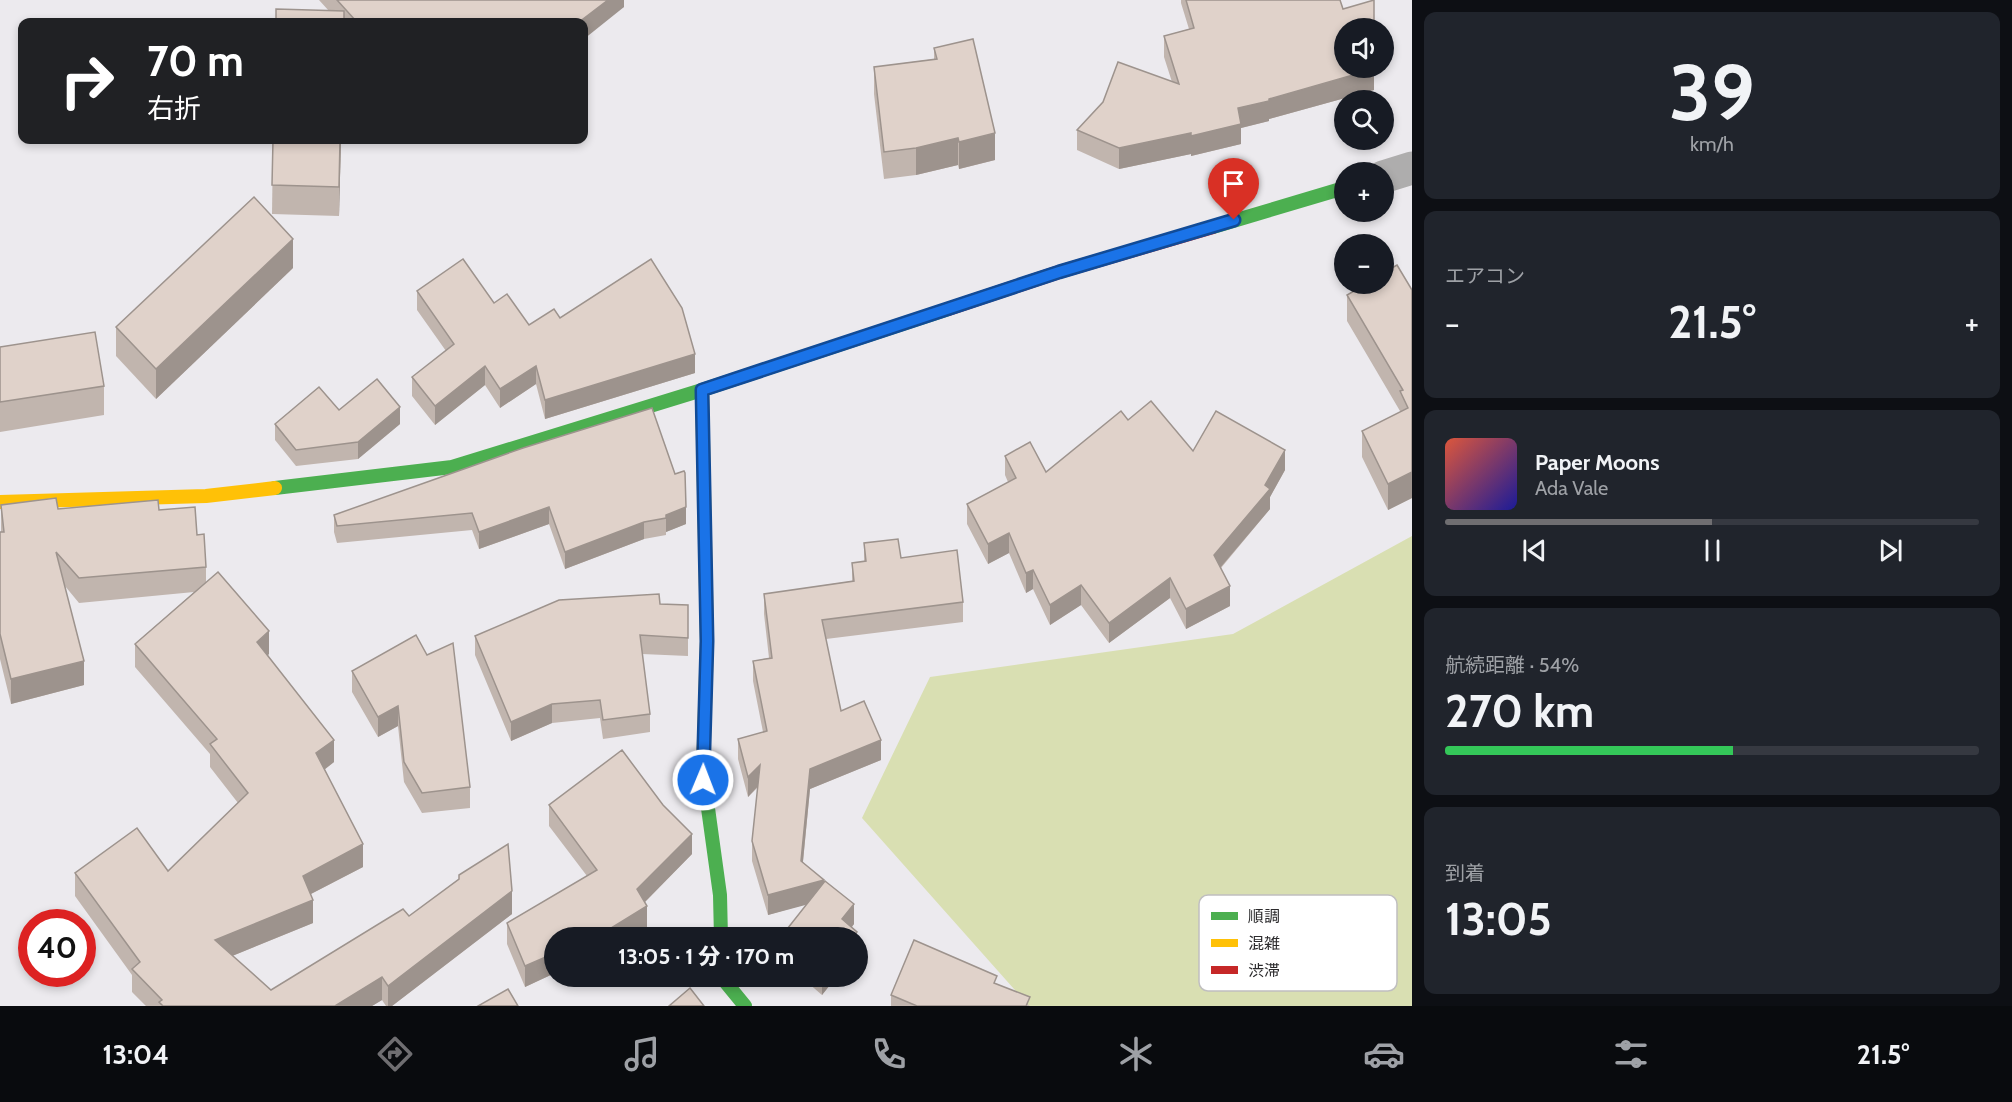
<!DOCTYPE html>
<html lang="ja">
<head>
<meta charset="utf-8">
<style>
  body { margin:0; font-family:Cabin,"Noto Sans JP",sans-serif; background:#20242c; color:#f1f3f6; height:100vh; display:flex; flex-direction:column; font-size:22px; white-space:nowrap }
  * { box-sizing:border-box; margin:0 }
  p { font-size:20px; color:#9ea1a6 }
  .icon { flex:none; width:33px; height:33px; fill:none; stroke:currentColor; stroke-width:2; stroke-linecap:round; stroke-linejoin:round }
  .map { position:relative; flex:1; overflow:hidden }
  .panel { display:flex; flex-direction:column; gap:12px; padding:12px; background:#0d0f14; width:600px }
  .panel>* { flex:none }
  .banner { position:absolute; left:18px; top:18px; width:570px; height:126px; border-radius:12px; box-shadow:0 3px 9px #0003; background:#202124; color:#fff; overflow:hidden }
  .tools { position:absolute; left:1334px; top:18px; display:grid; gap:12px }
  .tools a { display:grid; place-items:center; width:60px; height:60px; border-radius:50%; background:#171b24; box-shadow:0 3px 9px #0003; font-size:30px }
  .speed { position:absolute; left:18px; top:909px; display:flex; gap:12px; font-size:30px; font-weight:700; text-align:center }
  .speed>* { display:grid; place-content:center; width:78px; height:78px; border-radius:50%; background:#171b24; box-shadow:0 3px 9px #0003; line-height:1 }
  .speed .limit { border:9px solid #d22; background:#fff; color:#111 }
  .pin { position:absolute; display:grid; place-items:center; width:51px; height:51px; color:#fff; margin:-62px -26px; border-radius:50% 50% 50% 0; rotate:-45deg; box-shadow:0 0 6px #0007 }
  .pin .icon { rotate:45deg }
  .me { position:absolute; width:66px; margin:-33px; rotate:1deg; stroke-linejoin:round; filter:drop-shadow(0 0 4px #0008) }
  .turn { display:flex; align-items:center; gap:21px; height:126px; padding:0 30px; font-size:27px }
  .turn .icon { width:78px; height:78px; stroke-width:2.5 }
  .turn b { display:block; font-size:42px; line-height:51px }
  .big { font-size:45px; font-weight:800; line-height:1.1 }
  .panel .tile { flex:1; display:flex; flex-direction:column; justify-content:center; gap:9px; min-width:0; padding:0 21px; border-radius:12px; background:#20242c }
  .panel .dial { align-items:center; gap:0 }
  .dial b { font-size:78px; line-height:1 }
  .song { display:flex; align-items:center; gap:18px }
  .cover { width:72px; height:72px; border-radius:9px; background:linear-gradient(135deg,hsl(10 70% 55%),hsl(240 70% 35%)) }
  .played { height:6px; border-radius:3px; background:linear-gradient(90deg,#6f6e71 50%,#363941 50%) }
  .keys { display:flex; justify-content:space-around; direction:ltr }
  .heat { display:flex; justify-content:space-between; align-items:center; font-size:33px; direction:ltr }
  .charge { height:9px; border-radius:4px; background:linear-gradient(90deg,#34c759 54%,#363941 0) }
  .trip { position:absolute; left:544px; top:927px; width:324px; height:60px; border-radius:30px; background:#171b24; box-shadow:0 3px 9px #0003; font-weight:800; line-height:60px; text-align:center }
  .dock { display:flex; height:96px; justify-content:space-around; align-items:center; background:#090b0e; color:#9ea1a6 }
  .dock .icon { width:42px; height:42px }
  .dock .selected { color:#6f6e71 }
  .dock b { font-size:27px; color:#f1f3f6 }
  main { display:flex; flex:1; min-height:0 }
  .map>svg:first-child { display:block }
  .green { fill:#d9dfb2 }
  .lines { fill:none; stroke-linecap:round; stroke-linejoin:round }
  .street { stroke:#aeadad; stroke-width:33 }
  .fast { stroke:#4caf50; stroke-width:14 }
  .slow { stroke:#ffc107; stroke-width:14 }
  .jam { stroke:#c62828; stroke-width:14 }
  .wall { fill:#c1b5ae }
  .shaded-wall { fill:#9d938d }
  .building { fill:#e0d2ca; stroke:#9d938d; stroke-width:1.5 }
  .route-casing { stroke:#114b97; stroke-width:15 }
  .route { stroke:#1a73e8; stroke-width:10 }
  .key { fill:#fff; stroke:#c0bfc0; stroke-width:1.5 }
  .key-label { font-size:16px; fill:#2c2b2d }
</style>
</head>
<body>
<main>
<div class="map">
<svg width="1412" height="1006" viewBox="0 0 1412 1006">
  <rect width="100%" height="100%" fill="#eceaee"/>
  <path class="green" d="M1412,536V1006H1029L862,818L930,677L1233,634Z"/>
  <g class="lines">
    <path class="street" d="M1383,177L1412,168"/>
    <g class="fast">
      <path d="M1213,227L1344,188"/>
      <path d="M275,488L452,467L702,390L948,309"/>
      <path d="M703,772L720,895L721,938"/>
      <path d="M723,976V979L745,1006"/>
    </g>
    <g class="slow">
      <path d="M702,390L707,641L703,772"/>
      <path d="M0,502L206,496L275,488"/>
    </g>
    <path class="jam" d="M948,309L1059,272L1213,227"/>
  </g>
  <g class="wall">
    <path d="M319,0H624V7L584,22H276L329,11Z"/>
    <path d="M1181,0H1340L1374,90L1269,119V121L1241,128V144L1191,156V154L1119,169L1077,150V130L1172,82L1164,57V36L1189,29L1181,3Z"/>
    <path d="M934,48L995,160L959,169L958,165L916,175L884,179L874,94V67L934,59Z"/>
    <path d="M273,140H341L339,216L272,214Z"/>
    <path d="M293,268L156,399L116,356V327Z"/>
    <path d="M1412,290V498L1388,510L1362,457V431L1400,412V411L1347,321V295Z"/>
    <path d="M417,291L494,303L529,325L560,318L695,373L545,419L536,384L500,408L485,385L435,425L412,396V377L446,351L417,310Z"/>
    <path d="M0,347L104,386V415L0,432Z"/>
    <path d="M339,410L400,424L358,459L296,466L275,440V424Z"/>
    <path d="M1128,420L1193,451L1285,470L1270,497V509L1221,568L1230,606L1186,629L1170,598L1109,643L1081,605L1050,625L1033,589L1026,593L1009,553L988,564L967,524V504L1008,482L1005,475V456L1046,472Z"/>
    <path d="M675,474L686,524L666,532V535L644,539L565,569L549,524L479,549L472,530L337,543L334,532V515Z"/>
    <path d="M1,505L58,509L159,510L197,535L206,567V582L269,654L268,655L334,762L324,770L363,867L311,894L313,923L232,956L271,990L409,916L512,914L392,1006H386L382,1000L372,1006H146L132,992V975L75,896V873L168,871L238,803L210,767V754L135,667V644L194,592L79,603L65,586L84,685L11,704L0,659V532H1Z"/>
    <path d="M864,543L901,558L963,602V622L826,639L841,711L881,760L810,789L803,862L824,883L854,924L852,927L857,938L806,904L768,915L752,861V841L758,787L748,797L738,759V739L763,732L753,681V661L769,658L764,614V594L852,581V563L864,562Z"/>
    <path d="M660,604L688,605V656L642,654L650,714V732L603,739L600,718L552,723L511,741L475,655V636Z"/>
    <path d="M416,635L470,787V808L422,813L404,782L398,726L378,737L352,692V671Z"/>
    <path d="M549,805L692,854L645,902L647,927L629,938H555V973L525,987L507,944V923L587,876L549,826Z"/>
    <path d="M800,976H837L822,995Z"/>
    <path d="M997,984L1030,1006H891V995Z"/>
  </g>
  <g class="shaded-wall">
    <path d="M608,0H624V7L584,39V22H579Z"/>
    <path d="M1374,69V90L1269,119V121L1241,128V144L1191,156V136L1238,108Z"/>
    <path d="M995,133V160L959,169V142Z"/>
    <path d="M1191,133V154L1119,169V148Z"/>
    <path d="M958,138V165L916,175V148Z"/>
    <path d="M340,140H341L339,216V187Z"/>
    <path d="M293,239V268L156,399V369Z"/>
    <path d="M695,354V373L545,419V400Z"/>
    <path d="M485,366V385L435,425V406Z"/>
    <path d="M536,366V384L500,408V389Z"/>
    <path d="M400,407V424L358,459V442Z"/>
    <path d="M1285,450V470L1270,497V509L1214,575V555L1265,485Z"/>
    <path d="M1412,472V498L1388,510V484Z"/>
    <path d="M549,507V524L479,549V532Z"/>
    <path d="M686,507V524L666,532V515Z"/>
    <path d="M644,522V539L565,569V552Z"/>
    <path d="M1009,533V553L988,564V544Z"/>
    <path d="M1033,570V589L1026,593V573Z"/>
    <path d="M1170,578V598L1109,643V623Z"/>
    <path d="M1081,585V605L1050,625V605Z"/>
    <path d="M1230,586V606L1186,629V609Z"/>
    <path d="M269,631V654L257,664V642Z"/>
    <path d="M84,661V685L11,704V679Z"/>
    <path d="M552,704V723L511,741V722Z"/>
    <path d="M398,706V726L378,737V717Z"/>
    <path d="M334,740V762L316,776V753Z"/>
    <path d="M881,740V760L810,789L801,881V861L810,769Z"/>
    <path d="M760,765V784L748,797V777Z"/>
    <path d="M692,834V854L637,910V889Z"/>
    <path d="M363,844V867L303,898V876Z"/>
    <path d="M824,880V900L768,915V895Z"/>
    <path d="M512,891V914L392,1006H388V986Z"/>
    <path d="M313,900V923L215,963V940Z"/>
    <path d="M854,904V924L843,938L842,919Z"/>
    <path d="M647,906V927L629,938H595Z"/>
    <path d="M555,953V973L525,987V966Z"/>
    <path d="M822,976H837L822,995Z"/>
    <path d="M382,977V1000L372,1006H335Z"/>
  </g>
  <g class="building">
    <path d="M337,0H608L579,22H351L349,21H356Z"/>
    <path d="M1186,0H1340L1343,9L1374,0V28H1344V68H1374V69L1269,99V101L1238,108L1241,124L1191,136V133L1119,148L1077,130L1103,102L1118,62L1179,84L1164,36L1194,28Z"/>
    <path d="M276,9L344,11V22H276Z"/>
    <path d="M973,39L995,133L959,142L958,138L916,148L884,152L874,67L937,59L934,48Z"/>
    <path d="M273,140H340L339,187L272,185Z"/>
    <path d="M254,197L293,239L156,369L116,327Z"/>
    <path d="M463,259L494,303L507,294L529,325L554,309L560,318L651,259L682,308L695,354L545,400L536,366L500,389L485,366L435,406L412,377L454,344L417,291Z"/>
    <path d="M1397,265L1412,290V472L1388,484L1362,431L1408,408L1400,391L1403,390L1347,295L1366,284H1383V273Z"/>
    <path d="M95,332L104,386L0,402V347Z"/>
    <path d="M377,379L400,407L358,442L296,450L275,424L319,387L339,410Z"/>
    <path d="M1151,401L1193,451L1216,411L1285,450L1265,485L1270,489L1214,555L1230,586L1186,609L1170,578L1109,623L1081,585L1050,605L1033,570L1026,573L1009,533L988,544L967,504L1016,478L1005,456L1030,442L1046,472L1121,411L1128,420Z"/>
    <path d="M652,408L675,474L684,471L685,473L686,507L666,515V518L644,522L565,552L549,507L479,532L472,513L337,526L334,515L523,448Z"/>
    <path d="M56,498L58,509L158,500L159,510L195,507L197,535L204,534L206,567L79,578L56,552L84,661L11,679L0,634V532H4L1,505Z"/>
    <path d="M898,539L901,558L957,550L963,602L822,620L841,711L864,701L881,740L810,769L801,861L824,880L768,895L752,841L760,765L748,777L738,739L767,731L753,661L772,658L764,594L854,581L852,563L866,561L864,543Z"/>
    <path d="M218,572L269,631L257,642L334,740L316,753L363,844L303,876L313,900L215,940L271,990L403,909L409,916L459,879V875L508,844L512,891L388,986L382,977L335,1006H163L159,1002L162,1000L132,969L140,962L75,873L137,828L168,871L248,793L210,744L217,739L135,644Z"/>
    <path d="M659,594L660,604L688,605V638L640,635L650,714L603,720L600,700L552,704L511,722L475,636L559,600Z"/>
    <path d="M416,635L427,655L453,643L470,787L422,793L404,762L398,706L378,717L352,671Z"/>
    <path d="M622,750L663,805L692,834L637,889L647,906L595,938H555V953L525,966L507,923L597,870L549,805Z"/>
    <path d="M825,881L854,904L842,919L857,932L853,938H780Z"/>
    <path d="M914,940L997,976L994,983L1030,997L1026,1006H917L891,995Z"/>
    <path d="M690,988L704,1006H669Z"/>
    <path d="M508,989L518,1006H478Z"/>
  </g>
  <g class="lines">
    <defs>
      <path id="route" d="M703,780L707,641L702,390L1059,272L1234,220"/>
    </defs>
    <use href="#route" class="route-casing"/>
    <use href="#route" class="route"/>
  </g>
  <rect x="1199" y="895" width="198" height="96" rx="9" class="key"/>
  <rect x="1211" y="912" width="27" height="8" fill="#4caf50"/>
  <rect x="1211" y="939" width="27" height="8" fill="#ffc107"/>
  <rect x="1211" y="966" width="27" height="8" fill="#c62828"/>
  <g class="key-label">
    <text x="1248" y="922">順調</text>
    <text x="1248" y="949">混雑</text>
    <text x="1248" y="976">渋滞</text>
  </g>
</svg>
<div class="tools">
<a><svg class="icon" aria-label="sound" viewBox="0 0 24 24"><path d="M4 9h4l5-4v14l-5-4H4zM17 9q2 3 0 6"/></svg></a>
<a><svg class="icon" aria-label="search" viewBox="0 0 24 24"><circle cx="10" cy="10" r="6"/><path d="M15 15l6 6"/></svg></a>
<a>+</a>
<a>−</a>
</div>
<div class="speed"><div class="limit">40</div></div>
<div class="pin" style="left:1234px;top:220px;background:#d93025"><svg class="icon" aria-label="arrive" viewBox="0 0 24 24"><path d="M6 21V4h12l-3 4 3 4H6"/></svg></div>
<svg class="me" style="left:703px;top:780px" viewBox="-20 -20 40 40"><circle r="17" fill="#1a73e8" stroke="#fff" stroke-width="3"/><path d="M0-11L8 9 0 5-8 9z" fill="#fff"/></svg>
<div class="trip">13:05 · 1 分 · 170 m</div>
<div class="banner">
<div class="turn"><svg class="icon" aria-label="right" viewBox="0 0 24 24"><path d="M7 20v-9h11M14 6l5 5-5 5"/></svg><div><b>70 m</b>右折</div></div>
</div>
</div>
<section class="panel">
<div class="tile dial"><b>39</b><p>km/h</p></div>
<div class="tile"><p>エアコン</p>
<div class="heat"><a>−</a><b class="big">21.5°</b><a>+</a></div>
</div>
<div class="tile">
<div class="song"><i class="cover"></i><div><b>Paper Moons</b><p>Ada Vale</p></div></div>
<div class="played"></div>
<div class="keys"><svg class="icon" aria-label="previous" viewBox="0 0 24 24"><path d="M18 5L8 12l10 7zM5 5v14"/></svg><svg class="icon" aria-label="pause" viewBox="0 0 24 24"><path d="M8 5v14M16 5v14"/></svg><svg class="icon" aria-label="next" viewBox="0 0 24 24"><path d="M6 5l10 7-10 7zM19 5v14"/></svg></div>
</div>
<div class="tile"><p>航続距離 · 54%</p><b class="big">270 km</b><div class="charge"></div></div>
<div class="tile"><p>到着</p><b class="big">13:05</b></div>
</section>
</main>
<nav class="dock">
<b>13:04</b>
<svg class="icon selected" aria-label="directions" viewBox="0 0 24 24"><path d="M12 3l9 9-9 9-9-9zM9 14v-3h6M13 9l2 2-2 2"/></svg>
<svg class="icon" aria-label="music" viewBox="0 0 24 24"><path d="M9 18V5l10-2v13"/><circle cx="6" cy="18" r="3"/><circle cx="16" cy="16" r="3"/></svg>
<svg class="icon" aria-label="phone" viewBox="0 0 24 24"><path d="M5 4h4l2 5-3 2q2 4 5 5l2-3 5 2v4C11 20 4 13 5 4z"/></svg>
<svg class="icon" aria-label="climate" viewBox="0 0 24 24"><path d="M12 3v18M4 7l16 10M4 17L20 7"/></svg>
<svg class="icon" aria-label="car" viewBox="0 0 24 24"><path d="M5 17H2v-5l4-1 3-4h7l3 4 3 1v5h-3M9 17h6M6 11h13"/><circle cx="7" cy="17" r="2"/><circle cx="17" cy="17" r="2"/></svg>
<svg class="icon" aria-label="filters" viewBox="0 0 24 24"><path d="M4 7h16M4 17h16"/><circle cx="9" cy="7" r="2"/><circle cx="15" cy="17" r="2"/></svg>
<b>21.5°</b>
</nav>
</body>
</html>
